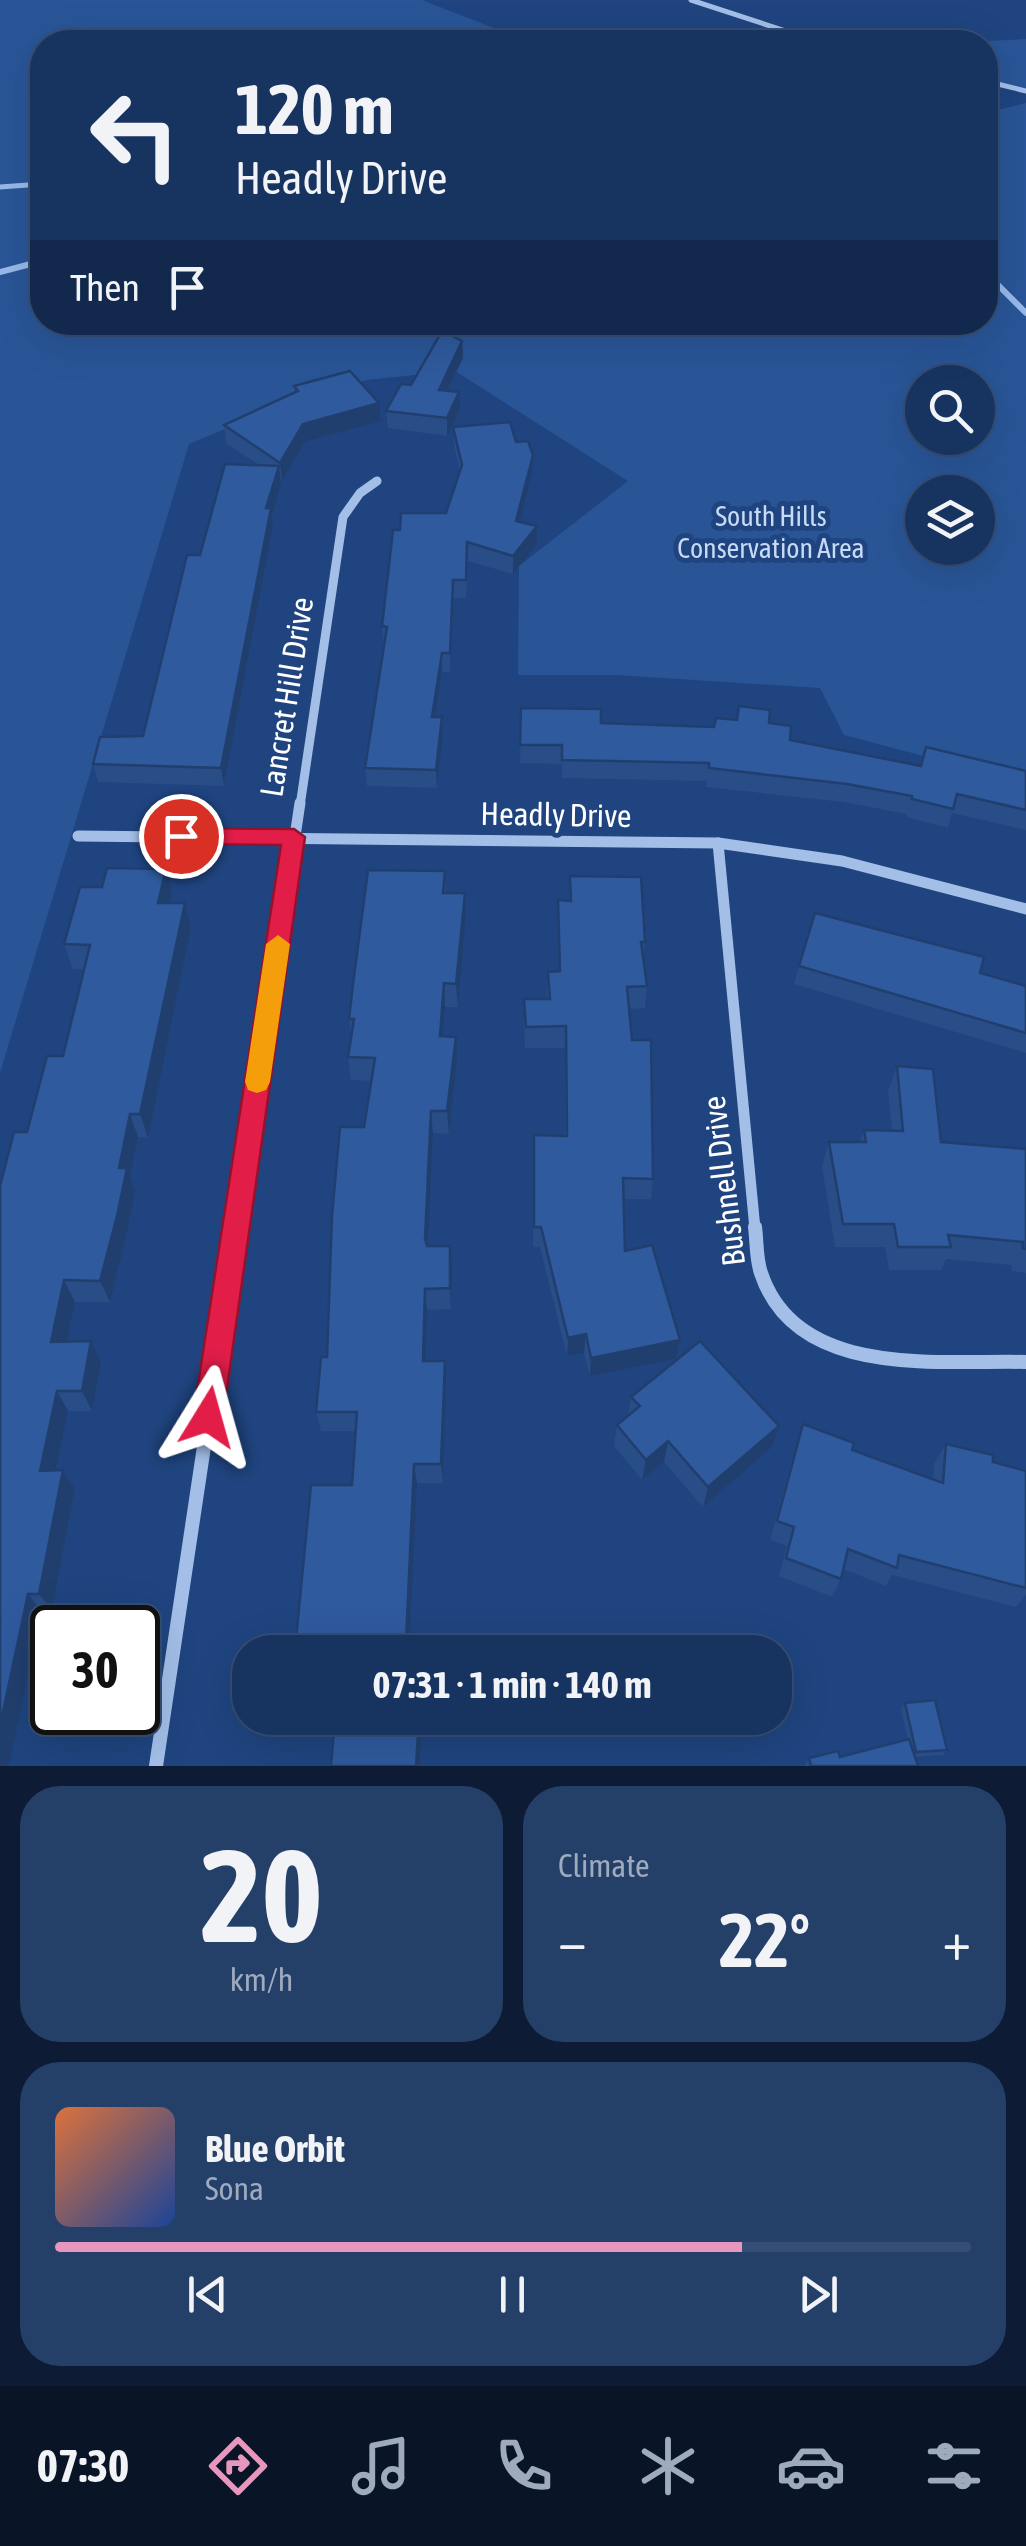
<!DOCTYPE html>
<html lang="en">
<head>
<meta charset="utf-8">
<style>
  body { margin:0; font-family:"Asap Condensed",sans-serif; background:#243f68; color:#f1f3f6; height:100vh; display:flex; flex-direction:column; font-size:38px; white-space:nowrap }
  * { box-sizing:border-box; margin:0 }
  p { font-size:32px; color:#9eaabd }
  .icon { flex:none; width:55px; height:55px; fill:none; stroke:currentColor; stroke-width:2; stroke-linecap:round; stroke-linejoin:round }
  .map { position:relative; height:1766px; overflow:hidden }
  .side { display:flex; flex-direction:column; gap:20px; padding:20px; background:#0d1c34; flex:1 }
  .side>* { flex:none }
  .guide { position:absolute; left:30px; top:30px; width:968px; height:305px; border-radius:40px; box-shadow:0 10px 40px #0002,0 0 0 2px #364e74; background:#17335f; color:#f1f3f6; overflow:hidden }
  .fabs { position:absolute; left:905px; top:365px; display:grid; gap:20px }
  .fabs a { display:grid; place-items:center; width:90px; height:90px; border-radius:50%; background:#17335f; box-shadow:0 10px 40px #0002,0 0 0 2px #364e74; font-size:50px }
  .speed { position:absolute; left:30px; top:1605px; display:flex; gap:20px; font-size:50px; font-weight:700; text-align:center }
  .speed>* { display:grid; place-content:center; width:130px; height:130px; border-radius:50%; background:#17335f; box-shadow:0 10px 40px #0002,0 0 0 2px #364e74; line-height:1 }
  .speed .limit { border:5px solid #111; border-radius:15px; background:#fff; color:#111 }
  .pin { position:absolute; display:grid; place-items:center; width:85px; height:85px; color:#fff; margin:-42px; border:5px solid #fff; border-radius:50%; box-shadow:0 2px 10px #0007 }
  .me { position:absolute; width:110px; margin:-55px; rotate:8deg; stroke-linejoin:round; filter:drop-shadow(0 0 8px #0008) }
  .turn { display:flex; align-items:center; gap:35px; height:210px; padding:0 40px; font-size:45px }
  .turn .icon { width:130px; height:130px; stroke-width:2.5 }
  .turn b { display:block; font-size:70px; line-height:85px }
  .then { display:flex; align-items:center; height:95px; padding:0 40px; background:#0003; gap:20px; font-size:38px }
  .big { font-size:75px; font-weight:700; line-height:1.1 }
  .side .tile { flex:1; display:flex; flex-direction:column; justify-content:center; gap:15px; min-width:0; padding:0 35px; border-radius:40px; background:#243f68 }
  .side .dial { align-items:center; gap:0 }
  .dial b { font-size:130px; line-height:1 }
  .song { display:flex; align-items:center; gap:30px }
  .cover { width:120px; height:120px; border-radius:15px; background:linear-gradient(135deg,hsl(20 70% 55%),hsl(220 70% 35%)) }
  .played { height:10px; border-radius:5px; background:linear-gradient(90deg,#e797bd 75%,#364e74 75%) }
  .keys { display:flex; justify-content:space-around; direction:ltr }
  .heat { display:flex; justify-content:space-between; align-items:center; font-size:55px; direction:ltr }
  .side .tiles { flex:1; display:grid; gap:20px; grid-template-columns:1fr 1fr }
  .tile:last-child { grid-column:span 2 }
  .trip { position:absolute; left:232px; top:1635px; width:560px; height:100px; border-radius:40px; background:#17335f; box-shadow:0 10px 40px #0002,0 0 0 2px #364e74; font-weight:700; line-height:100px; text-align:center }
  .tab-bar { display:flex; height:160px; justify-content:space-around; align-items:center; background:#091426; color:#9eaabd }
  .tab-bar .icon { width:70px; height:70px }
  .tab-bar .on { color:#e797bd }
  .tab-bar b { font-size:45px; color:#f1f3f6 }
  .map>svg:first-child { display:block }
  .green { fill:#295597; fill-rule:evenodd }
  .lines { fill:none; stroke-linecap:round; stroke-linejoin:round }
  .stream-far1 { stroke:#97b9e9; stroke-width:5 }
  .stream { stroke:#97b9e9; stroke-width:6 }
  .minor-far3 { stroke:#a3bfe8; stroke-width:5 }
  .minor-far2 { stroke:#a3bfe8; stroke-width:9 }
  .minor-far1 { stroke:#a3bfe8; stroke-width:11 }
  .minor { stroke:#a3bfe8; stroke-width:14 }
  .wall { fill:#284d87 }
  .shaded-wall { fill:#213f6e }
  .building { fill:#2f5a9d; stroke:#213f6e; stroke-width:2.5 }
  .route { fill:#e11d48; stroke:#92132f; stroke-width:2.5 }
  .slow { fill:#f59e0b }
  .labels { text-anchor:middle; stroke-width:10; stroke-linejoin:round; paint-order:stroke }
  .far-park-label { font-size:28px; fill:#c7daf6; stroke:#1f447f }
  .street-label { font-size:32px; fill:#fff; stroke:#1f447f }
</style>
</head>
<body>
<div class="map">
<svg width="1026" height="1766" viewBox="0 0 1026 1766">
  <rect width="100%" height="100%" fill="#1f447f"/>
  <g class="green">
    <path d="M0,0H422L530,42H42V322H985V113L1026,103V783L844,735L820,688L616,675H518L519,566L628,481L455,371L367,380L301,397L189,444L0,1073ZM922,382H978V438H922ZM922,492H978V548H922Z"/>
    <path d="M1026,39V91L985,81V42H965Z"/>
  </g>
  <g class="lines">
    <path class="stream-far1" d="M0,187L42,184"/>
    <g class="stream">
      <path d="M0,272L42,261"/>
      <path d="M985,272L1026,313"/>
    </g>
    <g class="minor-far3">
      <path d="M691,0L819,42"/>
      <path d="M985,81L1026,91"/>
    </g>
    <path class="minor-far2" d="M300,806L343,517L360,493L377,481"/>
    <g class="minor-far1">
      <path d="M78,836L718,843L842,861L1026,909"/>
      <path d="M718,843L755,1229"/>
      <path d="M236,1229L300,803"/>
    </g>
    <g class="minor">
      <path d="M755,1227C757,1242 756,1259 761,1273C796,1379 937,1360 1026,1362"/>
      <path d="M156,1766L237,1227"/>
    </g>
  </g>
  <g class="wall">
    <path d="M462,341L463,358L447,391L460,410L447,436L388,428L386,411L411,385Z"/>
    <path d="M294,386L379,403L381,421L305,442L282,481L281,480V484L272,516L273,526L224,786L98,782L93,764L143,736L200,555L259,465L226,443L224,425L295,392Z"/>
    <path d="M453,427L516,442L532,473L520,522L537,544L513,574L468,561L466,598H453L450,672H442L436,717H442L443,736L437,788L367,786L365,768L384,645L382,626L400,530L446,513L460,472L454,445Z"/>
    <path d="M521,708L601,723L714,727L769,723L790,740L921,766L1026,771V830L952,813L948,828L906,817L907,814L843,802L706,787L707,781L562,778V764L520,763Z"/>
    <path d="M445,871L446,893H465L466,917L458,1007H445L443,1036L457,1060L449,1134L433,1133L427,1246L452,1267L451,1309L427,1310L425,1361H445L446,1381L443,1483H417L409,1642H423L425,1652H291L352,1485L356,1431H321L316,1412L327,1357L371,1081L351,1080L348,1057L351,1036L349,1019Z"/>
    <path d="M570,876L645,942L643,957L647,986L645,1008L630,1009L632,1040L653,1179L651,1199H623L625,1251L680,1340L676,1359L590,1376L584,1353L567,1356L540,1247H533L534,1135L565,1136V1048H525L524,1021V999H547L548,972L559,971L558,900L569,901Z"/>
    <path d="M172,894L170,903H185L191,928L148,1138L138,1137L130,1177L135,1191L126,1238L110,1302H75L66,1342L101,1362L92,1411H68L56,1470H63L75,1489L52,1610H41L0,1766V1186L63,1056L84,969H73L64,944Z"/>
    <path d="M799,966L980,973L1026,986V1053L794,984Z"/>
    <path d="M897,1066L941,1142L1026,1149V1273L1012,1271L1011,1265L946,1259L941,1270H889L885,1247H835L822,1166L829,1142H860L864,1130L892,1131L888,1091Z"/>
    <path d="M631,1397L772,1447L703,1507L664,1462L642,1480L614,1446L617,1425L628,1416Z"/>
    <path d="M803,1424L852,1450L933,1480L934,1464L946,1444L993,1462L1026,1471V1595L1016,1607L892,1575L886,1586L843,1569L841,1579L832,1597L779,1576L787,1546L770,1540L796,1445Z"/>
    <path d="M905,1703L947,1750L943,1755L915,1757L918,1766H804L809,1758L840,1757L908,1739L901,1709Z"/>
    <path d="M288,1718H422L420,1766H331L335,1724L291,1723Z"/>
  </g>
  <g class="shaded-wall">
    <path d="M462,341L463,358L439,407V390Z"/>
    <path d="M459,392L460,410L447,436V418Z"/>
    <path d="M379,403L381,421L305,442L282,481L280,463L303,424Z"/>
    <path d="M533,455L532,473L516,539V521Z"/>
    <path d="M279,466L281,484L272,516L273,526L224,786L221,768L266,508Z"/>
    <path d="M537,526V544L513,574V556Z"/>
    <path d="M453,580V598L450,672V653Z"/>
    <path d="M442,653V672L433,735L432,717Z"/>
    <path d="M442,717L443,736L437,788L436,770Z"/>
    <path d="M166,869L172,894L164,928L158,903Z"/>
    <path d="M465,893L466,917L458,1007L456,984Z"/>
    <path d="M185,903L191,928L148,1138L140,1114Z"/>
    <path d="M444,983L445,1007L441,1060L440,1036Z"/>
    <path d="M456,1037L457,1060L449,1134L447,1111Z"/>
    <path d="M431,1111L433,1133L427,1260L425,1239Z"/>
    <path d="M130,1114L138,1137L130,1177L135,1191L126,1238L110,1302L100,1281L119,1168Z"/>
    <path d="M450,1246L452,1267L451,1309L450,1288Z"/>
    <path d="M64,1280L75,1302L62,1363L51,1342Z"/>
    <path d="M425,1289L427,1310L425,1381L423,1361Z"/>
    <path d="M586,1334L584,1353L567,1356L568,1338Z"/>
    <path d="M680,1340L676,1359L590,1376L591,1358Z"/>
    <path d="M91,1341L101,1362L92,1411L82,1391Z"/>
    <path d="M445,1361L446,1381L443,1483L441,1464Z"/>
    <path d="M57,1391L68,1411L52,1489L40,1471Z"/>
    <path d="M779,1426L772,1447L703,1507L708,1487Z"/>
    <path d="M668,1441L664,1462L642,1480L646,1460Z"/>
    <path d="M414,1464L417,1483L409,1652L406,1642Z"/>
    <path d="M63,1470L75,1489L52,1610L39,1594Z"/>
    <path d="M28,1594L41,1610L9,1766H0V1726Z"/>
    <path d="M419,1718H422L420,1766H416Z"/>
  </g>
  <g class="building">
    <path d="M442,331L462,341L439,390L459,392L447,418L386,411L401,384L411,385Z"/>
    <path d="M350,371L379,403L303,424L280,463L224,425L298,391L294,386Z"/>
    <path d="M510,422L516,442L528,441L533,455L516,521L537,526L513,556L467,542L466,580H453L450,653H442L432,717H442L436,770L365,768L387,627L382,626L393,530H400L401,513H446L462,465L453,427Z"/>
    <path d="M225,464L279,466L266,508H271L221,768L93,764L100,737L143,736L187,555H200Z"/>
    <path d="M739,706L770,710L769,723L791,726L790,740L921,766L926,747L1026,771V810L957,794L953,809L912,799V796L847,784L709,768V763L562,760V745H520L521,708L601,709V723L714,727L716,718L737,720Z"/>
    <path d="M107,868L166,869L158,903H185L140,1114H130L119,1168H127L117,1216L100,1281L64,1280L51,1342L91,1341L82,1391H57L40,1471L63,1470L39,1594H28L0,1726V1186L14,1132H27L47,1056H63L90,945L64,944L80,887H102Z"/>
    <path d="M368,870L445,871L443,893H465L456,984L444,983L440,1036L456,1037L447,1111H431L425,1239L427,1246H450V1288L425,1289L423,1361H445L441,1464H414L406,1642H423V1652H291L293,1639H296L311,1485H352L357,1412H316L321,1357H327L332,1216L340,1127H364L375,1058L348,1057L354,1019H349L353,984Z"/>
    <path d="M570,876L641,877L645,942H641L647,986L627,987L632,1040H651L653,1179L623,1178L625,1251L652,1245L680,1340L591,1358L586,1334L568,1338L541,1227H534V1135L567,1136L566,1026L526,1027L524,999H550L548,972L560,971L558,900L571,901Z"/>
    <path d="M815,913L984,957L980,973L1026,986V1033L799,966Z"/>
    <path d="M897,1066L933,1069L941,1142L1026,1149V1249L1023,1248V1242L948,1235L951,1247H898L894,1224H843L829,1142H866L864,1130L903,1131Z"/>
    <path d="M700,1341L779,1426L708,1487L668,1441L646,1460L617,1425L640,1406L631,1397Z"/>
    <path d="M803,1424L854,1443L852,1450L943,1483L946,1444L993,1455V1462L1026,1471V1588L899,1555L897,1568L848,1549L841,1579L786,1558L794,1527L777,1521Z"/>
    <path d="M935,1700L947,1750L916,1752L905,1703Z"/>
    <path d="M335,1718H419L416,1766H331Z"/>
    <path d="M909,1739L918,1766H811L809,1758L838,1751L840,1757Z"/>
  </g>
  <path class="route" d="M181,828L294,829L305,837L223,1417L218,1427L208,1432L197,1427L193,1417L281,845L181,844L170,836Z"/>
  <path class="slow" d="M278,935L290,944L270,1082L266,1090L257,1093L248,1090L245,1082L266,944Z"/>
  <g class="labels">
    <g class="far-park-label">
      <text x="771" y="526">South Hills<tspan x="771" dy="32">Conservation Area</tspan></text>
    </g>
    <g class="street-label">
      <text transform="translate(287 697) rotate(-81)" y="11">Lancret Hill Drive</text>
      <text transform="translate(556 815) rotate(1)" y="11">Headly Drive</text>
      <text transform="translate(724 1181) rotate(-97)" y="11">Bushnell Drive</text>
    </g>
  </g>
</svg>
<div class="fabs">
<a><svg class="icon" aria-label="search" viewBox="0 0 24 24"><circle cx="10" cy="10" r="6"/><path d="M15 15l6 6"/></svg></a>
<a><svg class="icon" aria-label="layers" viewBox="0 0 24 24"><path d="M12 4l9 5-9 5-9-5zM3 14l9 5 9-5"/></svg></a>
</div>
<div class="speed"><div class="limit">30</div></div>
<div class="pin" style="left:181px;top:836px;background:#d93025"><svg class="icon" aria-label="arrive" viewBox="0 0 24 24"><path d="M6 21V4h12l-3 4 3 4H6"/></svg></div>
<svg class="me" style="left:208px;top:1417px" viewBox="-20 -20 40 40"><path d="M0-17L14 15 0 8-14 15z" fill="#e11d48" stroke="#fff" stroke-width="4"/></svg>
<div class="trip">07:31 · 1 min · 140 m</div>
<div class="guide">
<div class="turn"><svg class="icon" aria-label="left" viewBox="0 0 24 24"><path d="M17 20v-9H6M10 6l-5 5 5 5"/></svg><div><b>120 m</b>Headly Drive</div></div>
<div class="then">Then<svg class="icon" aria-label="arrive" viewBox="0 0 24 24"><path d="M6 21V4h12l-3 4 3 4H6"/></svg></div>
</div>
</div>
<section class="side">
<div class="tiles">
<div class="tile dial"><b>20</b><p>km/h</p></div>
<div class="tile"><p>Climate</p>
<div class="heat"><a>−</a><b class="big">22°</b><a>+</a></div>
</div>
<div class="tile">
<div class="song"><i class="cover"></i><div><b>Blue Orbit</b><p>Sona</p></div></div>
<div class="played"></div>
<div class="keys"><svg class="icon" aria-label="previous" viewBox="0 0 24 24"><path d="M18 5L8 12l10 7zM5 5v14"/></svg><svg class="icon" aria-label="pause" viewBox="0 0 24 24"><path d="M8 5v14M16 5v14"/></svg><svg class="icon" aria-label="next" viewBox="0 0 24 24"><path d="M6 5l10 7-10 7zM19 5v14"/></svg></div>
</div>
</div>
</section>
<nav class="tab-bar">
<b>07:30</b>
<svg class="icon on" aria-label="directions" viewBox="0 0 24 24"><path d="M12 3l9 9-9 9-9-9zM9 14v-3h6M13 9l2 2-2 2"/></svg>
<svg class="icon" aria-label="music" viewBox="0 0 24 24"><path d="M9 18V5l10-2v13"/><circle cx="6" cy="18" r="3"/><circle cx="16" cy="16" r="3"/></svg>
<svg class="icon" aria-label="phone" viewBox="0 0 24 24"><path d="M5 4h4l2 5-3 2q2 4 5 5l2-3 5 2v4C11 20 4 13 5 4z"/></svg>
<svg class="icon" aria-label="climate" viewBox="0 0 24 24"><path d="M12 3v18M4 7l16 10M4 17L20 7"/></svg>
<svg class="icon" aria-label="car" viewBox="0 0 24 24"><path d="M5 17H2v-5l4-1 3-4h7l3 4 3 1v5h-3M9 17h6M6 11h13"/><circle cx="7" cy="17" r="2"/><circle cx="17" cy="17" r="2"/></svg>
<svg class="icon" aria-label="filters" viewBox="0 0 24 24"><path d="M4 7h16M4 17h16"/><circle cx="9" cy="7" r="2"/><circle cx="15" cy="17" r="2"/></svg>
</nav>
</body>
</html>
